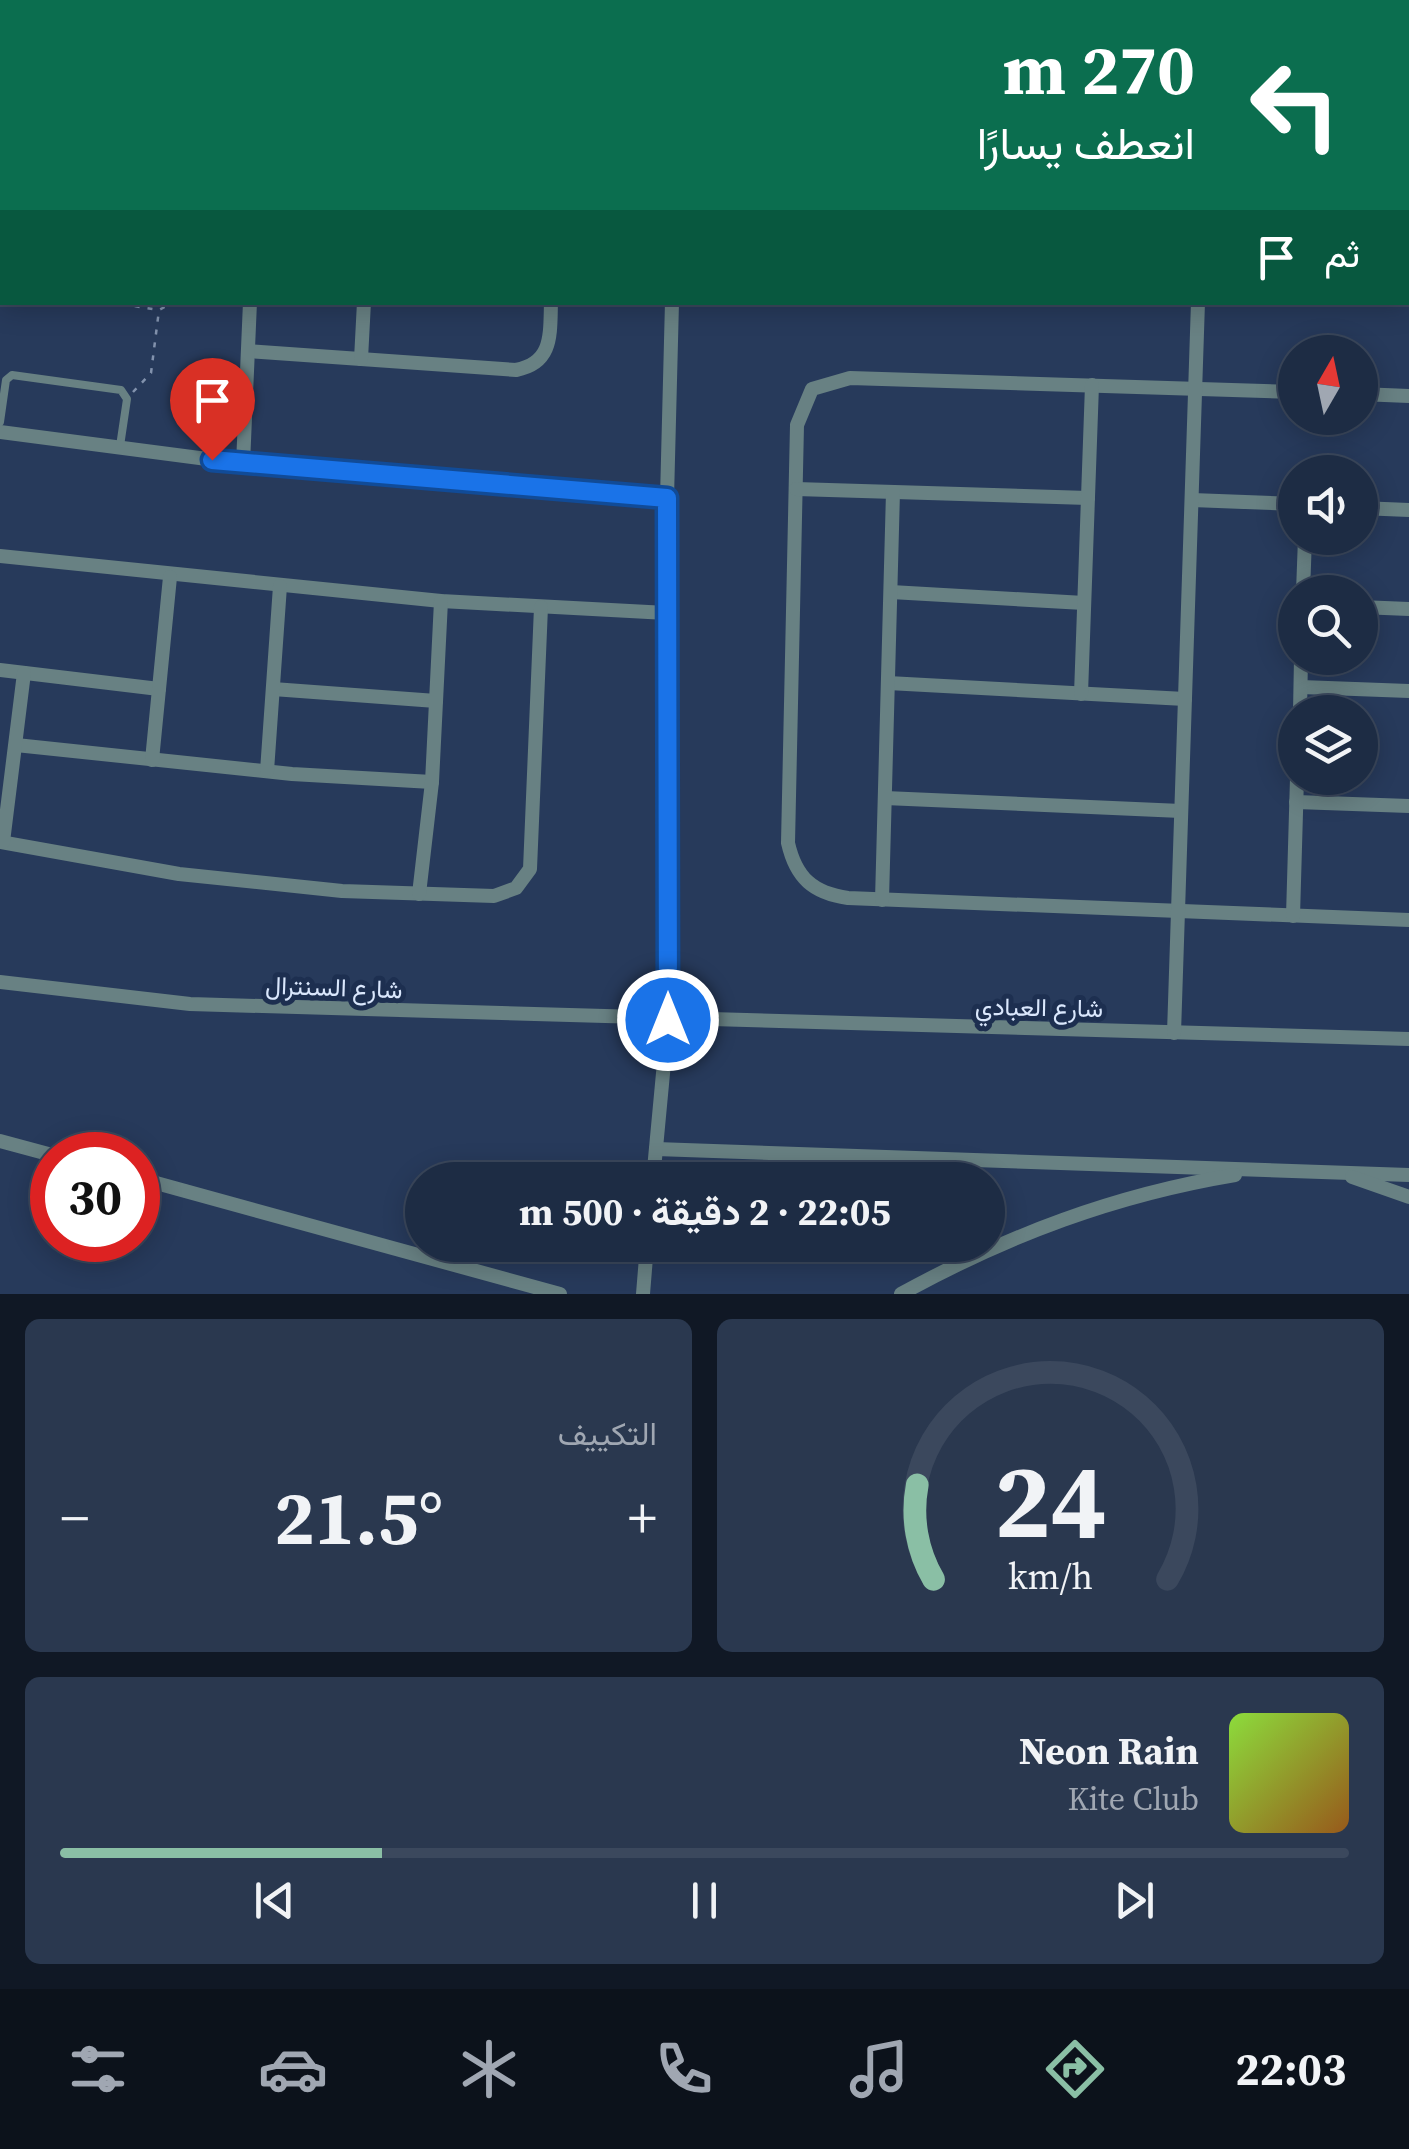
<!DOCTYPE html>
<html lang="ar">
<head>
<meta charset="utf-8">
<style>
  body { margin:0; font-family:"Source Serif 4",Vazirmatn,serif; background:#2a384f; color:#f1f3f6; direction:rtl; height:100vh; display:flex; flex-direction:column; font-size:38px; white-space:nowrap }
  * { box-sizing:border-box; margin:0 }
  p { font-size:32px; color:#a0a7b2 }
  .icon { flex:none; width:55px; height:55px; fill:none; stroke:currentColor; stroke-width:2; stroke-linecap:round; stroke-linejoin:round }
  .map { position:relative; height:1294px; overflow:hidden; direction:ltr }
  .details { display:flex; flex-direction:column; gap:25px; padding:25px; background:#101825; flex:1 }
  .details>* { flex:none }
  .hud { position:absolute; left:0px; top:0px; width:1410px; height:305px; box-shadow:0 5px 25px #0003,0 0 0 2px #3b485d; direction:rtl; background:#0b6e4f; color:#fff; overflow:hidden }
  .needle { width:65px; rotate:9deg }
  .fabs { position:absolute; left:1278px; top:335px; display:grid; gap:20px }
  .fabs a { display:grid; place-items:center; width:100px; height:100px; border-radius:50%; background:#1d2c44; box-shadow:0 5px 25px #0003,0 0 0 2px #3b485d; font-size:50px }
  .speed { position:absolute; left:30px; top:1132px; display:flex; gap:20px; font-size:50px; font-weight:700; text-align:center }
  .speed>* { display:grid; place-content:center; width:130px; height:130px; border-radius:50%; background:#1d2c44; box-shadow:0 5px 25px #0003,0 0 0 2px #3b485d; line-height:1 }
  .speed .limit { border:15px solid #d22; background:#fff; color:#111 }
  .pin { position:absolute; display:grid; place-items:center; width:85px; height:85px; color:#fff; margin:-102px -42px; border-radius:50% 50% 50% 0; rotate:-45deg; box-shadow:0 0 10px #0007 }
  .pin .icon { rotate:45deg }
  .me { position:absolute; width:110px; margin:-55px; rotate:0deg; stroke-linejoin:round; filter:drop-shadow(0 0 8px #0008) }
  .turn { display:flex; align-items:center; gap:35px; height:210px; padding:0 50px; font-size:45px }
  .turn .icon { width:130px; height:130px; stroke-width:2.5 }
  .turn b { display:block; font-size:70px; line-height:85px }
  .then { display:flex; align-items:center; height:95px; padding:0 50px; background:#0003; gap:20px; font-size:38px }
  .big { font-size:75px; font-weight:700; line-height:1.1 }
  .details .tile { flex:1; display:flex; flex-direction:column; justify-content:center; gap:15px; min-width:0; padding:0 35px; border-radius:15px; background:#2a384f }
  .details .dial { align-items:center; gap:0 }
  .dial svg { height:260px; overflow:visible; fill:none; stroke:#3b485d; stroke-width:7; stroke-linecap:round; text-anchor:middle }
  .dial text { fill:#f1f3f6; stroke:none }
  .song { display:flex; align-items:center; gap:30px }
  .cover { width:120px; height:120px; border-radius:15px; background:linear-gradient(135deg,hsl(90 70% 55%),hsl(30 70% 35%)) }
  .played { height:10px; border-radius:5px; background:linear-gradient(90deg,#8abfa5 25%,#3b485d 25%) }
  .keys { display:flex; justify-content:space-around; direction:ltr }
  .heat { display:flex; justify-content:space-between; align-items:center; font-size:55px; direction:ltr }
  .details .tiles { flex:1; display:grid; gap:25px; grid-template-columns:1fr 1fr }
  .tile:last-child { grid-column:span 2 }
  .trip { position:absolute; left:405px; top:1162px; width:600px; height:100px; border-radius:50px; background:#1d2c44; box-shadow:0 5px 25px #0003,0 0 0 2px #3b485d; font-weight:700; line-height:100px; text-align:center; direction:rtl }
  .dock { display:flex; height:160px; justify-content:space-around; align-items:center; background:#0c121b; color:#a0a7b2 }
  .dock .icon { width:70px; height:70px }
  .dock .selected { color:#8abfa5 }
  .dock b { font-size:45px; color:#f1f3f6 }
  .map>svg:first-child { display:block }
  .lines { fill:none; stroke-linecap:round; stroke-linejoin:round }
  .path { stroke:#8292ad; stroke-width:2.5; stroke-dasharray:5 8; stroke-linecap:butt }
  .lane { stroke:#688183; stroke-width:8 }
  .street { stroke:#688183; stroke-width:14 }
  .route-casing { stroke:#114b97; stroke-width:25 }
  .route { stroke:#1a73e8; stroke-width:18 }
  .labels { text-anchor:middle; stroke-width:10; stroke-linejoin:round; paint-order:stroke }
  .street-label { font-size:25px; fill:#dae7fc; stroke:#1d2f50 }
</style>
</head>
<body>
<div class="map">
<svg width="1409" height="1294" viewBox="0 0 1409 1294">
  <rect width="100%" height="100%" fill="#273a5b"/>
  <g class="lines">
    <g class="path">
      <path d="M904,2V0"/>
      <path d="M0,77H2"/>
      <path d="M0,224L2,209"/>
      <path d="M0,285L2,286"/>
      <path d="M109,302L159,310L174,302"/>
      <path d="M133,392L151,373L159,310"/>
    </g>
    <g class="lane">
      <path d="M1408,175L1409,176"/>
      <path d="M1408,227H1409"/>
      <path d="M0,422L6,380L12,375L121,390L127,399L120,446"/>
    </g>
    <g class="street">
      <path d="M264,2L265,0"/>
      <path d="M384,2L385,0"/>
      <path d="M572,2L573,0"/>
      <path d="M696,2L697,0"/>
      <path d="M1408,275H1409"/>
      <path d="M248,351L516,370C553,363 550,335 551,302"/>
      <path d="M361,359L364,302"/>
      <path d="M1295,392L850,378L812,389L797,425L788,843C796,878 813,893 848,898L1409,920"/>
      <path d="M1360,394L1409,396"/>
      <path d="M0,432L253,465L667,498"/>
      <path d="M243,464L250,302"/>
      <path d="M796,489L1088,498"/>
      <path d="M1192,500L1295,504"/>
      <path d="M1360,508L1409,510"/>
      <path d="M0,556L441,601L667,613"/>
      <path d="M891,592L1084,603"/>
      <path d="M1303,592L1305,538"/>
      <path d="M1360,607L1409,609"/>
      <path d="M0,670L159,689"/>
      <path d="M888,683L1185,699"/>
      <path d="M1301,687L1409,691"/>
      <path d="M273,689L436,701"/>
      <path d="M1081,694L1092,385"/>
      <path d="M1300,712L1301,658"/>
      <path d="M16,745L292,774L432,782"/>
      <path d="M152,760L170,577"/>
      <path d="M267,771L280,586"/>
      <path d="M885,798L1181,811"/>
      <path d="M1296,802L1409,806"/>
      <path d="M0,842L179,874L342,891L494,896L516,888L530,869L541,607"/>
      <path d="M3,842L24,673"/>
      <path d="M419,894L432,782L441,601"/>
      <path d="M882,900L893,492"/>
      <path d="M1293,916L1297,778"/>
      <path d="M0,982L190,1004L1409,1039"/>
      <path d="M1174,1033L1198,302"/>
      <path d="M0,1141L52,1155"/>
      <path d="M656,1149L1409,1175"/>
      <path d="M1352,1177L1409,1197"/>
      <path d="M138,1178L560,1294"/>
      <path d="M653,1180L668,1020L667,498L672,302"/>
      <path d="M643,1294L647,1245"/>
      <path d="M901,1294C1008,1235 1115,1195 1235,1175"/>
    </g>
  </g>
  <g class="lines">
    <defs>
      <path id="route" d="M212,460L667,498L668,1020"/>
    </defs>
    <use href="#route" class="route-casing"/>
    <use href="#route" class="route"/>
  </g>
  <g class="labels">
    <g class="street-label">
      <text transform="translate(334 987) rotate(2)" y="9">شارع السنترال</text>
      <text transform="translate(1039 1007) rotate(1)" y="9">شارع العبادي</text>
    </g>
  </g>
</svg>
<div class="fabs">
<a><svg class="needle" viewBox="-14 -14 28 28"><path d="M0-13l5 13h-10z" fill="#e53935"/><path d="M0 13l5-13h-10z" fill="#a0a7b2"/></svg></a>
<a><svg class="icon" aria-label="sound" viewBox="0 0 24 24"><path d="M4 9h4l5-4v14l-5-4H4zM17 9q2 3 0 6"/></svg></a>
<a><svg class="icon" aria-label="search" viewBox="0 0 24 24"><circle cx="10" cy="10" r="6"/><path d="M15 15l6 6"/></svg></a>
<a><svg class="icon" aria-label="layers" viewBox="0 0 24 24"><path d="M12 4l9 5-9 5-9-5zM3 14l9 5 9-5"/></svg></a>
</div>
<div class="speed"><div class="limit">30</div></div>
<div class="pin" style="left:212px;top:460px;background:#d93025"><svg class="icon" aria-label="arrive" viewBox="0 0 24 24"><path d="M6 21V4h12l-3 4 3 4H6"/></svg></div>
<svg class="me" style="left:668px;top:1020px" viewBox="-20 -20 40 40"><circle r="17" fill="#1a73e8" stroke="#fff" stroke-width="3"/><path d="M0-11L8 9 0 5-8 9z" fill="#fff"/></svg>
<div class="trip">22:05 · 2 دقيقة · 500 m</div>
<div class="hud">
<div class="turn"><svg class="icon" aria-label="left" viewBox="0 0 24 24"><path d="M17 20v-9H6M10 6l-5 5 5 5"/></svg><div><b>270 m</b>انعطف يسارًا</div></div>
<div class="then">ثم<svg class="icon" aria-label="arrive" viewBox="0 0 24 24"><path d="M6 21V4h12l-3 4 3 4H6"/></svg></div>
</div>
</div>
<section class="details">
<div class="tiles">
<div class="tile dial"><svg viewBox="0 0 100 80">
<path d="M14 69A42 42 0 1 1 86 69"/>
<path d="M14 69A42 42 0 0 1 9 40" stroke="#8abfa5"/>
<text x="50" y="56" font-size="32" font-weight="700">24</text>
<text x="50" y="72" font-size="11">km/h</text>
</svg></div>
<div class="tile"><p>التكييف</p>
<div class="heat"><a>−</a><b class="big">21.5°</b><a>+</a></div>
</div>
<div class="tile">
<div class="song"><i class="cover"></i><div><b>Neon Rain</b><p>Kite Club</p></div></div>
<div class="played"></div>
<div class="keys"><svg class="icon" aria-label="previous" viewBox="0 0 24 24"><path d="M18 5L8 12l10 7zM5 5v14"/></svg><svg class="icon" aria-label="pause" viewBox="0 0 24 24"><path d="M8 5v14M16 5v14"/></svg><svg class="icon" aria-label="next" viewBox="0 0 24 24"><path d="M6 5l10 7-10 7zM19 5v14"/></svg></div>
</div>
</div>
</section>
<nav class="dock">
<b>22:03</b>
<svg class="icon selected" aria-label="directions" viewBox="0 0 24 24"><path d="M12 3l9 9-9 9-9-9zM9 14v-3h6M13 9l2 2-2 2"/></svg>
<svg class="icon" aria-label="music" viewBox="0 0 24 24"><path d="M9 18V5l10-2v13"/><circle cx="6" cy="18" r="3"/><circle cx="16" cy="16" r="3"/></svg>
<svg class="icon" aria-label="phone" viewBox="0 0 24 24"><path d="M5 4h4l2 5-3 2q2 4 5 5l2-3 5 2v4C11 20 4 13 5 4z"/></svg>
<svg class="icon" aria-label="climate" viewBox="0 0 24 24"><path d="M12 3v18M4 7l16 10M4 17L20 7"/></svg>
<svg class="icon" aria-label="car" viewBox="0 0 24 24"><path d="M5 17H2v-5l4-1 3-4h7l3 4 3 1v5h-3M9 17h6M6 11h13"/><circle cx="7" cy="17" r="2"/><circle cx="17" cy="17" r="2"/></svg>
<svg class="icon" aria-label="filters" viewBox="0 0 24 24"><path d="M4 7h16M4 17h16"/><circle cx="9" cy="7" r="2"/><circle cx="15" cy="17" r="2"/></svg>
</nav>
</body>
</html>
